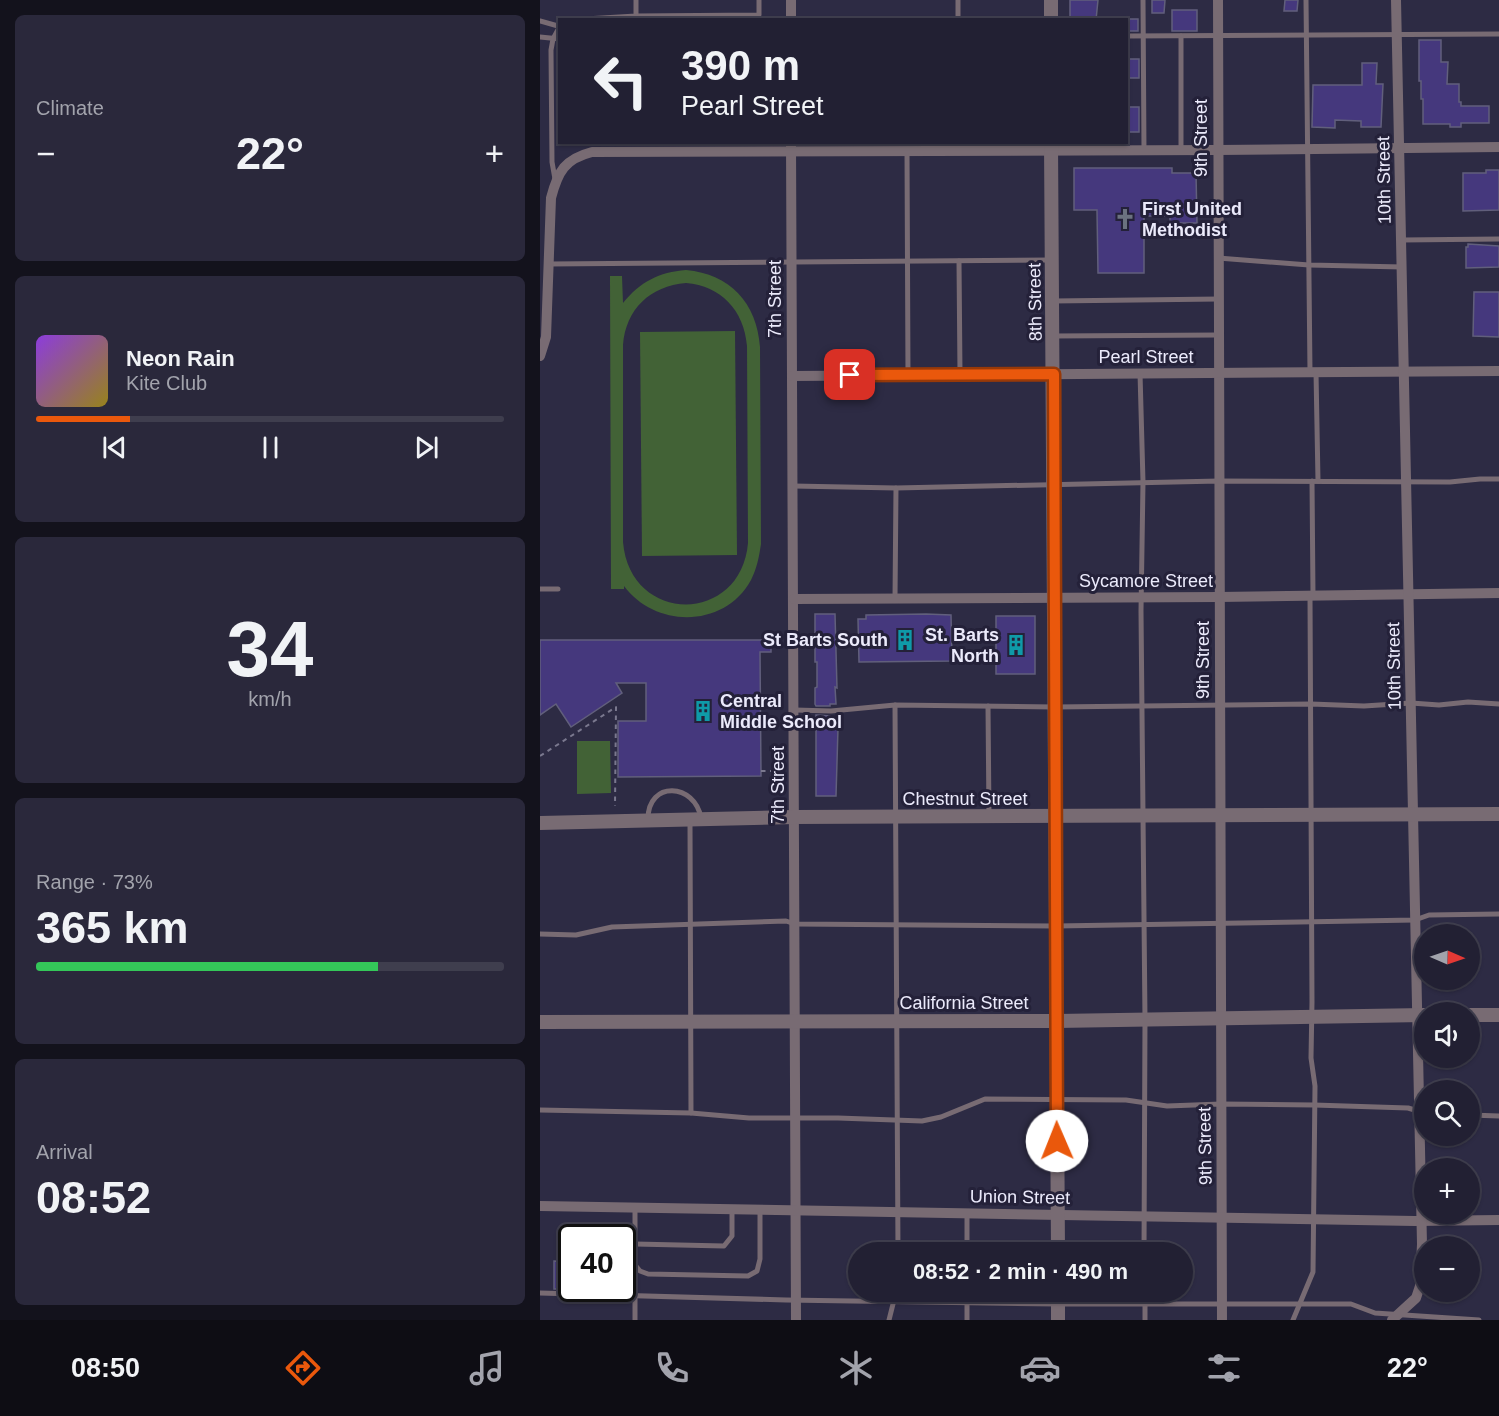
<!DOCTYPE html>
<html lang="en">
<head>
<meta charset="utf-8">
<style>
  body { margin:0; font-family:Arial,sans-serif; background:#2a283b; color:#f1f3f6; height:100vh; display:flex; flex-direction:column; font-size:22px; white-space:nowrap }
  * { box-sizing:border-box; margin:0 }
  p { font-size:20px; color:#a2a3ac }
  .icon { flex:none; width:33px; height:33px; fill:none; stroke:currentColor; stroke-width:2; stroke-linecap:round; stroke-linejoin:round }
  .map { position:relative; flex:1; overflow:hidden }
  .drawer { display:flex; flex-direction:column; gap:15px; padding:15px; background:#13121c; width:540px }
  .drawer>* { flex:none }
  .banner { position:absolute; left:18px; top:18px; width:570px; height:126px; border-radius:0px; box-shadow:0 2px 4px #0004,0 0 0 2px #3f3e4e; background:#222033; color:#f1f3f6; overflow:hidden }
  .needle { width:39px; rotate:92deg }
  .tools { position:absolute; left:874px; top:924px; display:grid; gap:12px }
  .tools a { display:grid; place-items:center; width:66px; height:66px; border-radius:50%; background:#222033; box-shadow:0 2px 4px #0004,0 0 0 2px #3f3e4e; font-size:30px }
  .speed { position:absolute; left:18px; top:1224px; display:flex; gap:12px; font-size:30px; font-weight:700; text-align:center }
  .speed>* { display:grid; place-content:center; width:78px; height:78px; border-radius:50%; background:#222033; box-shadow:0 2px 4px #0004,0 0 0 2px #3f3e4e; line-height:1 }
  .speed .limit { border:3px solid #111; border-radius:9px; background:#fff; color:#111 }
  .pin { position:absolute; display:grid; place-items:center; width:51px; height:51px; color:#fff; margin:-26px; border-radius:12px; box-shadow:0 3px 9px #0006 }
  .me { position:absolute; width:66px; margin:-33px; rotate:359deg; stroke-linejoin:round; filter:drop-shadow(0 0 4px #0008) }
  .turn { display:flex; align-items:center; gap:21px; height:126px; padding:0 24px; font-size:27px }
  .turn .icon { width:78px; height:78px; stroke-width:2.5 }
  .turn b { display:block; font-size:42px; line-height:51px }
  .big { font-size:45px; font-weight:800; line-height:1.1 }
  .drawer .card { flex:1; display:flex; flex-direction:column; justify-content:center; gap:9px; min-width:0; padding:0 21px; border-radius:9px; background:#2a283b }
  .drawer .dial { align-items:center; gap:0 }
  .dial b { font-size:78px; line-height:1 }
  .song { display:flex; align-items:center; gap:18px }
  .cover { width:72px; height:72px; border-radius:9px; background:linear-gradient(135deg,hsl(270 70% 55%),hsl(50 70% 35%)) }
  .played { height:6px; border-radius:3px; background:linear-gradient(90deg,#ea580c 20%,#3f3e4e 20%) }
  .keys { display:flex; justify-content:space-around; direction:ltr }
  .heat { display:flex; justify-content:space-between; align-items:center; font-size:33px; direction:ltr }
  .charge { height:9px; border-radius:4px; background:linear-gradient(90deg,#34c759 73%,#3f3e4e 0) }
  .trip { position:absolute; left:308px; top:1242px; width:345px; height:60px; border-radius:30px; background:#222033; box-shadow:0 2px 4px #0004,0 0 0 2px #3f3e4e; font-weight:800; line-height:60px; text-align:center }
  .tabs { display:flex; height:96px; justify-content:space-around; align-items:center; background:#0e0d14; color:#a2a3ac }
  .tabs .icon { width:42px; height:42px }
  .tabs .selected { color:#ea580c }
  .tabs b { font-size:27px; color:#f1f3f6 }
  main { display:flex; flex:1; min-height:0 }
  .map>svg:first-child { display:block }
  .green { fill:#426236; fill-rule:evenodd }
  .building { fill:#45387d; stroke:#615f7c; stroke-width:1.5 }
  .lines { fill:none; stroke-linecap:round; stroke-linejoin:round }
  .path { stroke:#7a788e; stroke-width:2; stroke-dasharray:4.5 4.5; stroke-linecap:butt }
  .service { stroke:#786b73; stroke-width:5 }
  .minor { stroke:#786b73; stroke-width:10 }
  .tertiary { stroke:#786b73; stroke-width:14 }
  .route-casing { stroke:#983908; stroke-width:15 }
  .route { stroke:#ea580c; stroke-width:10 }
  .labels { text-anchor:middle; stroke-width:6; stroke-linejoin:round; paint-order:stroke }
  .street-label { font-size:18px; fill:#ebeafb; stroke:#242139 }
  .poi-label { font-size:18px; font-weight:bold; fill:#ebeafb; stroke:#242139; text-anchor:start }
</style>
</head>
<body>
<main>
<section class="drawer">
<div class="card"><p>Climate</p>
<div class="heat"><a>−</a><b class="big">22°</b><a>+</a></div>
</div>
<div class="card">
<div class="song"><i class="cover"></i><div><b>Neon Rain</b><p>Kite Club</p></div></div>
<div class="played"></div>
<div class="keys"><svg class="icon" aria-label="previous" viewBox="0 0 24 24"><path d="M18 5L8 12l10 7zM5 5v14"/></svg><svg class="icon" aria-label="pause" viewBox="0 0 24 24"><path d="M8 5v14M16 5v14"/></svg><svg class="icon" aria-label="next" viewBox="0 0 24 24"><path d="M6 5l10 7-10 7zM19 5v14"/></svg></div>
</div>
<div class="card dial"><b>34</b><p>km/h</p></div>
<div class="card"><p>Range · 73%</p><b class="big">365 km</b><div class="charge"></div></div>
<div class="card"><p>Arrival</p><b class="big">08:52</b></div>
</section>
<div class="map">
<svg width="959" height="1320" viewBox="0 0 959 1320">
  <rect width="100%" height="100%" fill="#2d2b44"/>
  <g class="green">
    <path d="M146,270C190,274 217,303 220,347L221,544C219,557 217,568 211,580C185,628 116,629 84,586V589H71L70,276H82L83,303C100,282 119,272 146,270ZM146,283C181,286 204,310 207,346L208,543C201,625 90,625 83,542V345C86,309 110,286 146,283Z"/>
    <path d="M195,331L197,555L102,556L100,332Z"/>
    <path d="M37,741H70L71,793L37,794Z"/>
  </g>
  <g class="building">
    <path d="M530,0H558L556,20H530Z"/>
    <path d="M612,0H625L624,13H612Z"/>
    <path d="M745,0H758L757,11H744Z"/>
    <rect x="632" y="10" width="25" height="21"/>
    <path d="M598,19V31H586V19Z"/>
    <path d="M879,40H901V62H908L907,84H919V102H921V106H949V123H921V127H910V124H883V99H881V81H879Z"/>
    <rect x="588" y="59" width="11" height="19"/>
    <path d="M822,63H837L836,84H843L841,127H821V121L795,120V128L772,127L773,85H822Z"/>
    <rect x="586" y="107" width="13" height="25"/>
    <path d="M534,168H632V173H656L657,223H630V216H604V273H558L557,210H534Z"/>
    <path d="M946,170H959V210L923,211V173H946Z"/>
    <path d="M928,244L959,246V267L926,268V247H928Z"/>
    <path d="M934,292H959V337L933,336Z"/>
    <path d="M275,614H295L297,688L295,687L296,704H290V706H276L275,704V688L277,687V662H275Z"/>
    <path d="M386,614L411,615L412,661L319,662L318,619H326V615Z"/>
    <rect x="456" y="616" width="39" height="58"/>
    <path d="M0,640H231V652H220L221,776L78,777V721H106V683H76L82,693L31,727L16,704L0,715Z"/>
    <path d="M276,715L290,716V728H298L296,796H276Z"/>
    <path d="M14,1261L32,1262V1289H14Z"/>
  </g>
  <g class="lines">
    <g class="path">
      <path d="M0,756L76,707L75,806"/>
      <path d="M221,771H242"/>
    </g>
    <g class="service">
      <path d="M418,0V20"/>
      <path d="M603,0L604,150"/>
      <path d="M766,0L770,372"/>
      <path d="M96,16L219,15V0"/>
      <path d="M28,20L96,16V0"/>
      <path d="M0,21L18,26"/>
      <path d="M586,36L959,34"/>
      <path d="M0,37L20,39"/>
      <path d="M641,150V36"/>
      <path d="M367,151L368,375"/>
      <path d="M15,179L12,162L11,50L13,39L20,26"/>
      <path d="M862,240L959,239"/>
      <path d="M678,258L769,265L863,267"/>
      <path d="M419,261L420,374"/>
      <path d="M9,264L511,260"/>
      <path d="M513,301L679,299"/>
      <path d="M513,336L679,335"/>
      <path d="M776,372L778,481"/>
      <path d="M600,373L603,482L601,611L605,1019L604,1252"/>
      <path d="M772,481L773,595"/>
      <path d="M253,486L356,488L679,481L910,482L940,479H959"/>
      <path d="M0,589H18"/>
      <path d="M355,599L356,488"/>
      <path d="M355,705L358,1252"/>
      <path d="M448,706L449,816"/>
      <path d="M255,710L291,711L355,705L515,707L771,704L824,706L871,703L899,705L928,702L959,704"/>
      <path d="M108,819C108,780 155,783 161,818"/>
      <path d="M150,822L151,1113"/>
      <path d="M0,934L36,935L72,927L246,921L255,924L516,926L875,920L889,915L959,914"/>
      <path d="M0,1110L151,1113L209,1118H298L382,1121L401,1117L445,1099L586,1100L627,1106L681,1104L774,1105L868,1108L885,1113"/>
      <path d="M930,1115L959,1116"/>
      <path d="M95,1244L184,1246L192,1236V1209"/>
      <path d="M427,1252V1213"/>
      <path d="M95,1265L100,1271L108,1274L208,1276L217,1271L220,1259V1210"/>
      <path d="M605,1292V1320"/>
      <path d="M0,1293L246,1300L518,1304H811L835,1313L939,1320"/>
      <path d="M95,1320V1207"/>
      <path d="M349,1320L356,1292"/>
      <path d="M427,1320V1292"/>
      <path d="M753,1320L773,1272L775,1086L771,1058L772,1002L770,596"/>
    </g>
    <g class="minor">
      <path d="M678,0L682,1320"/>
      <path d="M251,20V0"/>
      <path d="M251,142L256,1320"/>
      <path d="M0,356L6,337L11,198C18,171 25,159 52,152L678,150L959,147"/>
      <path d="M252,376L959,371"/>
      <path d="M254,599L679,597L959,593"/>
      <path d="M0,1206L875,1221L959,1220"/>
      <path d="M852,1320L876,1298L880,1286L882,1244L856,0"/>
    </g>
    <g class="tertiary">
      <path d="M511,0V20"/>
      <path d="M511,142L518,1252"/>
      <path d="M0,823L255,817L959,814"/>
      <path d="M930,1015H959"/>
      <path d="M0,1022L517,1021L885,1015"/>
      <path d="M518,1292V1320"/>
    </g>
  </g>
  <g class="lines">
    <defs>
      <path id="route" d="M310,375L514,374L517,1141"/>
    </defs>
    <use href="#route" class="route-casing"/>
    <use href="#route" class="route"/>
  </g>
  <defs>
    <symbol id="church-bare" viewBox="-9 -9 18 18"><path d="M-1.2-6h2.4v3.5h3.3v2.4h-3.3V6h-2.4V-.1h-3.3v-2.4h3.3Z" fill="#6b7280" stroke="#242139" stroke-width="2.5" paint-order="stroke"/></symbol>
    <symbol id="building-bare" viewBox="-9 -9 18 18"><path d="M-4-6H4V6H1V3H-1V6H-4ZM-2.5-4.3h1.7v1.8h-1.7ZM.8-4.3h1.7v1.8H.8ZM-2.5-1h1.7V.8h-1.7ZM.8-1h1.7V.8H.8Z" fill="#0f9aa8" stroke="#242139" stroke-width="2.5" paint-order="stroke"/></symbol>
  </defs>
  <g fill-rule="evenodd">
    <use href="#church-bare" x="570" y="204" width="30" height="30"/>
    <use href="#building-bare" x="350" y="625" width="30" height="30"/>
    <use href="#building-bare" x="461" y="630" width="30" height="30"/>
    <use href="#building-bare" x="148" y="696" width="30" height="30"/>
  </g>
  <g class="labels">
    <g class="street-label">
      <text transform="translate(661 138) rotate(-90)" y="6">9th Street</text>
      <text transform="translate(844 180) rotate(-91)" y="6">10th Street</text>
      <text transform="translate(235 299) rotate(-90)" y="6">7th Street</text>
      <text transform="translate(495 302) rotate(-91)" y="6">8th Street</text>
      <text x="606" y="363">Pearl Street</text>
      <text x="606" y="587">Sycamore Street</text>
      <text transform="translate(663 660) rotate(-90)" y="6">9th Street</text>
      <text transform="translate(854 666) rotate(-91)" y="6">10th Street</text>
      <text transform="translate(238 785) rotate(-90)" y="6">7th Street</text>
      <text x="425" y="805">Chestnut Street</text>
      <text x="424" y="1009">California Street</text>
      <text transform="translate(665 1146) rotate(-91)" y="6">9th Street</text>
      <text transform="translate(480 1197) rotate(1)" y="6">Union Street</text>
    </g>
    <g class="poi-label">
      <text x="602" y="215">First United<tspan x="602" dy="21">Methodist</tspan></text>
      <text x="459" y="641" text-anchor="end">St. Barts<tspan x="459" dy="21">North</tspan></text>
      <text x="348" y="646" text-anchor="end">St Barts South</text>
      <text x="180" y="707">Central<tspan x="180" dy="21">Middle School</tspan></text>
    </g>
  </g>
</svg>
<div class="tools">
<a><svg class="needle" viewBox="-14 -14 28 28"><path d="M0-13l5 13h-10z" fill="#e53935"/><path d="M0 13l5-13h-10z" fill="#a2a3ac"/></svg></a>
<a><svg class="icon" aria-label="sound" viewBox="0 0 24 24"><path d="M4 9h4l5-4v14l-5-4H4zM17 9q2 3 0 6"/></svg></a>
<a><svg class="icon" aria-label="search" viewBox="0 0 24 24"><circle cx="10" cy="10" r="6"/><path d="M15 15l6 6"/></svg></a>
<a>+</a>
<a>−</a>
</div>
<div class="speed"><div class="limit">40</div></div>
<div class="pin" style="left:310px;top:375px;background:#d93025"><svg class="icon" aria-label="arrive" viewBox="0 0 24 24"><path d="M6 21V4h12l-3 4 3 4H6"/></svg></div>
<svg class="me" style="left:517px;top:1141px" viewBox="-20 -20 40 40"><circle r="19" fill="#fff"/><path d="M0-13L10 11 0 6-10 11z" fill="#ea580c"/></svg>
<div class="trip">08:52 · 2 min · 490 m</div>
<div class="banner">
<div class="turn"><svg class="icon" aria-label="left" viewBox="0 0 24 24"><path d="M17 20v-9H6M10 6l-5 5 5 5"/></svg><div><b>390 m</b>Pearl Street</div></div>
</div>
</div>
</main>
<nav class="tabs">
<b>08:50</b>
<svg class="icon selected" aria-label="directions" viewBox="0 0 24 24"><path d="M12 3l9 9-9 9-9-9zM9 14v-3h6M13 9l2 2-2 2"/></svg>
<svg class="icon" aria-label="music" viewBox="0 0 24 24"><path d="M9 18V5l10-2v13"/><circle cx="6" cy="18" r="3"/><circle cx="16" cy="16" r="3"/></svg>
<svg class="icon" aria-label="phone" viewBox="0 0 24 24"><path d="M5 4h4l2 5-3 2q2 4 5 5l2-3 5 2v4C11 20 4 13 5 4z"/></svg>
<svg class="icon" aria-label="climate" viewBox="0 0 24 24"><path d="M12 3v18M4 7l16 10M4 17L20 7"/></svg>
<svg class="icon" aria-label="car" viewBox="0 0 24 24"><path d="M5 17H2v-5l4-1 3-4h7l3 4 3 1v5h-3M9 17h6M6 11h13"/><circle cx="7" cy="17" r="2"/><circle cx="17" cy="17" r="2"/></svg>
<svg class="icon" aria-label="filters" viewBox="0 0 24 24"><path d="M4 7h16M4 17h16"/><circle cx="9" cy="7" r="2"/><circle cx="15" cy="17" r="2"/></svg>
<b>22°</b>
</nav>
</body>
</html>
